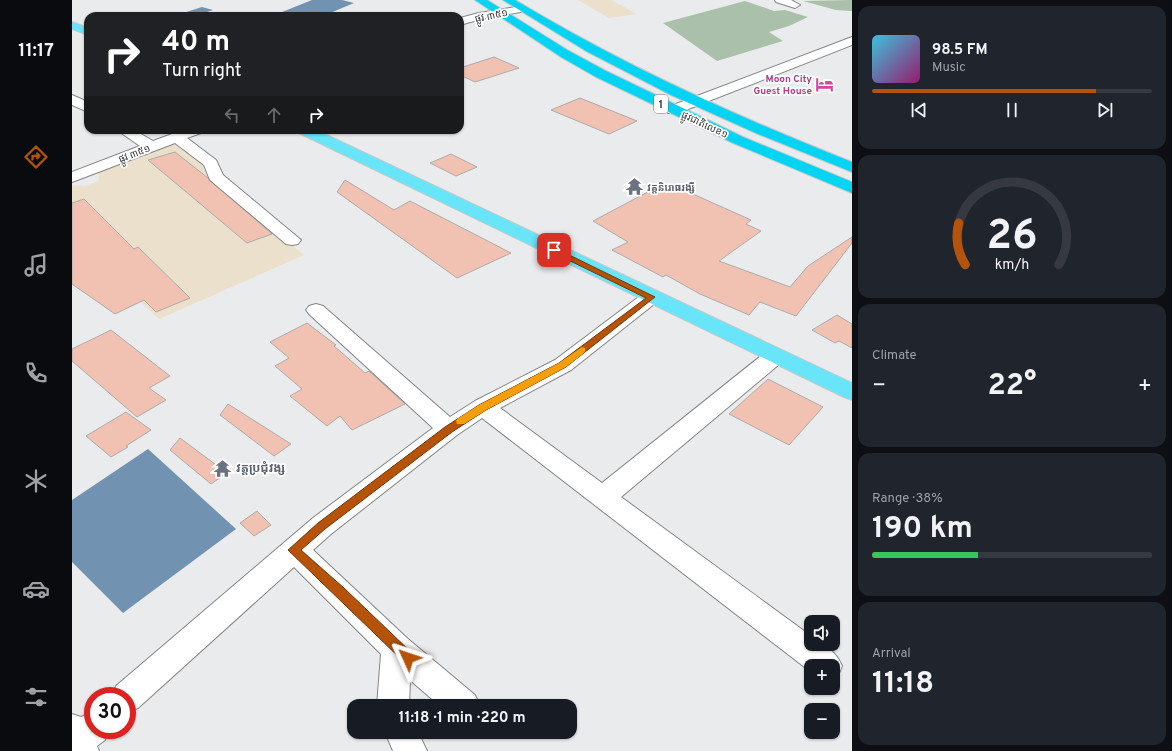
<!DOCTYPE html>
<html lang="en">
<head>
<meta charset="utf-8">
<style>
  body { margin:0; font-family:Overpass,"Noto Sans Khmer",sans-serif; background:#20242c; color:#f1f3f6; height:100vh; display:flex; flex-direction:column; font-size:15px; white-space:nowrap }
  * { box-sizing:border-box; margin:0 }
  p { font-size:13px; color:#9ea1a6 }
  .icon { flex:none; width:22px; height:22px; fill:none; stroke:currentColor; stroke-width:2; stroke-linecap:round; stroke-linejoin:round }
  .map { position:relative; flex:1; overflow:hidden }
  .sheet { display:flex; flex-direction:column; gap:6px; padding:6px; background:#0d0f14; width:320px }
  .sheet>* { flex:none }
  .top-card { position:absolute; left:12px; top:12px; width:380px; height:122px; border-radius:12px; box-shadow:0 1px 3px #0004; background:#202124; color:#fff; overflow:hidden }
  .buttons { position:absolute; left:732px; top:615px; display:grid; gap:8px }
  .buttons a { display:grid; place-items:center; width:36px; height:36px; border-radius:8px; background:#171b24; box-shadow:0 1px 3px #0004; font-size:20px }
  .speed { position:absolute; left:12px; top:687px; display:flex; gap:8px; font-size:20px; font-weight:700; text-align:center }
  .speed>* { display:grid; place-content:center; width:52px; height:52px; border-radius:50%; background:#171b24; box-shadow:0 1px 3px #0004; line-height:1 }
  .speed .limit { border:6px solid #d22; background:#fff; color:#111 }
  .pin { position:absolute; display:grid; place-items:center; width:34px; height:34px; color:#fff; margin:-17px; border-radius:8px; box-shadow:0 2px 6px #0006 }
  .me { position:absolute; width:44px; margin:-22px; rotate:312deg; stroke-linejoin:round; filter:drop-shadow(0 0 3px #0008) }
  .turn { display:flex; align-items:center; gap:14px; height:84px; padding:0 12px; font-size:18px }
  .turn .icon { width:52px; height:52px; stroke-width:2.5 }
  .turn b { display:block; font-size:28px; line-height:34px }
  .lanes { display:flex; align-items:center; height:38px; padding:0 12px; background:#0003; justify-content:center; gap:20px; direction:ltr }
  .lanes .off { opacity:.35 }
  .big { font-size:30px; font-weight:700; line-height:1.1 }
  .sheet .tile { flex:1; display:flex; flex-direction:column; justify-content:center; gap:6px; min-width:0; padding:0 14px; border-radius:12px; background:#20242c }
  .sheet .dial { align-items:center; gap:0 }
  .dial svg { height:104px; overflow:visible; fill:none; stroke:#363941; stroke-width:7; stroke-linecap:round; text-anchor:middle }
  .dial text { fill:#f1f3f6; stroke:none }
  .song { display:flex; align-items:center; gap:12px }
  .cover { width:48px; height:48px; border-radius:6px; background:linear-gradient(135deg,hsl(190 70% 55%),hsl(320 70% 35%)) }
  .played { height:4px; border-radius:2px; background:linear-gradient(90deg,#b45309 80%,#363941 80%) }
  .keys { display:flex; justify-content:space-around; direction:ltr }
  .heat { display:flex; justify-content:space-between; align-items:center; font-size:22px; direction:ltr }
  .charge { height:6px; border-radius:3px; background:linear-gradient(90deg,#34c759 38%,#363941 0) }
  .trip { position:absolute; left:275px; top:699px; width:230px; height:40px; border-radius:12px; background:#171b24; box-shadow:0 1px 3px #0004; font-weight:700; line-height:40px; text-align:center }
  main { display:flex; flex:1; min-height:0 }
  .menu { display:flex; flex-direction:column; width:72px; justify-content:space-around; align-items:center; background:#090b0e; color:#9ea1a6 }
  .menu .icon { width:28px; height:28px }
  .menu .active { color:#b45309 }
  .menu b { font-size:18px; color:#f1f3f6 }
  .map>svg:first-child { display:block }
  .education { fill:#eae0cb }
  .green { fill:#aac0aa }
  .water { fill:#7193b1 }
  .building { fill:#f1c2b2; stroke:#adabab }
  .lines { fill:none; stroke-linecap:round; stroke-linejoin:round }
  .minor-casing { stroke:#848586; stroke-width:2 }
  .major-casing { stroke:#c7c8c8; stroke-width:2 }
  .highway-casing { stroke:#c7c8c8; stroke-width:2 }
  .minor { fill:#fff; fill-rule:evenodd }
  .major { fill:#68e5f8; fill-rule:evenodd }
  .highway { fill:#03d4f4; fill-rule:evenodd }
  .route { fill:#b45309; stroke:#753606 }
  .slow { fill:#f59e0b }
  .labels { text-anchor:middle; stroke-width:3.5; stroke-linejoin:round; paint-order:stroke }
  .far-street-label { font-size:10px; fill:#383939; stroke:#fff }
  .far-hotel-label { font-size:10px; font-weight:bold; fill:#b23c85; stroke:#fff; text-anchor:end }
  .far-worship-label { font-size:10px; font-weight:bold; fill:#5b616d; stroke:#fff; text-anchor:start }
  .shield { fill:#fff; stroke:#747474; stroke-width:1 }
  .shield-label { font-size:11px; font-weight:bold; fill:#383939 }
  .worship-label { font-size:12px; font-weight:bold; fill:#5b616d; stroke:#fff; text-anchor:start }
</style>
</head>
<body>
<main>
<nav class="menu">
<b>11:17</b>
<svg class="icon active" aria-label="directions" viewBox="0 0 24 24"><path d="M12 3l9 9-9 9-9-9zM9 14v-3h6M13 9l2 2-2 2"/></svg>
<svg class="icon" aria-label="music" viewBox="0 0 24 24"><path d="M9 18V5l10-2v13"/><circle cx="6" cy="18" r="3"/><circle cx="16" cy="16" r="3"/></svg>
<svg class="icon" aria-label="phone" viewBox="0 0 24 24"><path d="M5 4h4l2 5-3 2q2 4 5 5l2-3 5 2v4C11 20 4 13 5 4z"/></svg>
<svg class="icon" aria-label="climate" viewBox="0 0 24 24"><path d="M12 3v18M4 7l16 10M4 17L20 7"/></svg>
<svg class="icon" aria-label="car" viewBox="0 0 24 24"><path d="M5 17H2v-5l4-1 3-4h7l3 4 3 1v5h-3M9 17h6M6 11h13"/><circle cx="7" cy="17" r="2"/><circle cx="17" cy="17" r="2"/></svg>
<svg class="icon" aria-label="filters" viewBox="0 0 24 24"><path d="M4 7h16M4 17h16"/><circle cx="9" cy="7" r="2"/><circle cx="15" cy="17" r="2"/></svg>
</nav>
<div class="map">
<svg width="780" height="751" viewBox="0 0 780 751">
  <rect width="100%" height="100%" fill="#eaebec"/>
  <g class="education">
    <path d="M506,0H539L565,14L537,18Z"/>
    <path d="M100,142L134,165L137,177L232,255L87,319L0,239V185L13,186L27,181L26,171Z"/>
  </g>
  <g class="green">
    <path d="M780,0V11H778L764,10L731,1Z"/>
    <path d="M673,1L702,11L713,10L736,17L717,26L697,32L711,41L645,61L591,23Z"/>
  </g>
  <g class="water">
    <path d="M240,0H270L282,3L251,16H200Z"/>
    <path d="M130,7L141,10L123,16L108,14Z"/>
    <path d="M76,449L164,529L51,613L0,562V500Z"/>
  </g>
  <g class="building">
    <path d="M422,57L447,68L403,82L388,75V68Z"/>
    <path d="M508,98L565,121L537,134L479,110Z"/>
    <path d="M103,152L136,178L200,234L175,243L76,160Z"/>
    <path d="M379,154L405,167L384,176L358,163Z"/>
    <path d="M273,180L322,210L338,201L439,253L385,278L265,192Z"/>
    <path d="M589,185L599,189L603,186L679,220L674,224L689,231L647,261L718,287L736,266L780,237V243L724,316L688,302L677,315L628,294L594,275L591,277L540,250L556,242L521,221Z"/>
    <path d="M12,199L62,249L66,247L118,298L84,312L72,300L43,314L0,284V203Z"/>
    <path d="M765,315L780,324V348L767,341L763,343L740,330Z"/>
    <path d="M235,323L264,345L262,346L293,373L297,371L333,404L280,430L268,416L255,426L218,396L230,389L203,366L217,358L198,342Z"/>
    <path d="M39,330L98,376L77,388L94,400L65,417L0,361V349Z"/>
    <path d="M696,379L751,407L717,445L657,414Z"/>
    <path d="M156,404L219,444L202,456L148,415Z"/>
    <path d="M54,412L79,430L54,446L56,447L39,457L14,436Z"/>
    <path d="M108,438L155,473L139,484L98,450Z"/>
    <path d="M185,511L199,525L182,536L168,523Z"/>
  </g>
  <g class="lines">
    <defs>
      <g id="minor">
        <path d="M703,0H719L728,5L723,8L704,2Z"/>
        <path d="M450,6L454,7L455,9L454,11L409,19L388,25V18L407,13Z"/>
        <path d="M780,37V45L606,113H596L594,110L596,107Z"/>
        <path d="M0,95L16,102V112L0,105Z"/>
        <path d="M45,130H62L81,141L111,130H131L129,133L115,138L144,160L151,175L229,240L226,244L220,245L214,244L138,180L132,165L103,143L0,182V172L68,146Z"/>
        <path d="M579,291L586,293L589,297L586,301L499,370L428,408L530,483L695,351L703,349L711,351L714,356L711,361L549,497L739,636V644C755,644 764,652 770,666L766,676L761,678V666H739V672L410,418L385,435L259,534L241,550L336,639L403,695L408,706H368L338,680L337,706H305L309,654L222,567L66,708L55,712V696H40L44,686L241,518L361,428L237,314L234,310L237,306L244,304L251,306L378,417L403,401L483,360L572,293Z"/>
        <path d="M21,712V730H37L33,740L25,746L27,751H0V714L9,717Z"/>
        <path d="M313,732H346L355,751H321Z"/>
      </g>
      <g id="major">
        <path d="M0,22L16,28V35L0,29Z"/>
        <path d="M225,130H244L780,383V400L772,397L227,133Z"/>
      </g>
      <g id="highway">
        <path d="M403,0H415L497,51L534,71L671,137L780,182V193L661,143L524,77L489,57Z"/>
        <path d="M431,0H443C551,65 663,116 780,162V172L686,134L599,95L514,51Z"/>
      </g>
    </defs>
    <use href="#minor" class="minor-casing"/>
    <use href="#major" class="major-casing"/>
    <use href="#highway" class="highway-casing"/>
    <use href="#minor" class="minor"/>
    <use href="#major" class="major"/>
    <use href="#highway" class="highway"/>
  </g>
  <path class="route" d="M480,249H485L583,297L494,367L414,410L380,432L253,529L229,550L272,588L341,654L343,658L341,662L336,664L332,662L216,550L246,523L373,427L407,405L487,363L574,298L480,252Z"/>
  <path class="slow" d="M510,347L513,348V352L494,367L414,410L392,424H385L384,421L385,419L407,405L487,363Z"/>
  <defs>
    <symbol id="hotel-bare" viewBox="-9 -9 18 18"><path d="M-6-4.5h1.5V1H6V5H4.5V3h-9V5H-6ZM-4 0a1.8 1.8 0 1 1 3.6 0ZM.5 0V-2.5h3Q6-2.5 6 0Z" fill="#d1479c" stroke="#fff" stroke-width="2.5" paint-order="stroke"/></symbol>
    <symbol id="temple-bare" viewBox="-9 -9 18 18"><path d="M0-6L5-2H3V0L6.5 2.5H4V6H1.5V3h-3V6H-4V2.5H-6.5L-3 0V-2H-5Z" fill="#6b7280" stroke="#fff" stroke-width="2.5" paint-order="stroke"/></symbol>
  </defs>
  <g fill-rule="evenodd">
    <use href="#hotel-bare" x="740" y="72" width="25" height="25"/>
    <use href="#temple-bare" x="550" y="174" width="25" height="25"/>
    <use href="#temple-bare" x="138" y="456" width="25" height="25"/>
  </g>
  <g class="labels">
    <g class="far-street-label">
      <text transform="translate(419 15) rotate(-12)" y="4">ផ្លូវ ៣៥១</text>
      <text transform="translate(633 124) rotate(25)" y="4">ផ្លូវជាតិលេខ១</text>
      <text transform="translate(62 153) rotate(-21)" y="4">ផ្លូវ ៣៥១</text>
    </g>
    <g class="far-hotel-label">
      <text x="740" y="82">Moon City<tspan x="740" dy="12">Guest House</tspan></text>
    </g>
    <g class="far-worship-label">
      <text x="575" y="191">វត្តនិរោធរង្សី</text>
    </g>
    <rect class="shield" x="582" y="95" width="14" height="18" rx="3"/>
    <g class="shield-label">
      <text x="589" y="108">1</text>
    </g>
    <g class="worship-label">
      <text x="164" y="472">វត្តប្រជុំវង្ស</text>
    </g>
  </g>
</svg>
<div class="buttons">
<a><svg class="icon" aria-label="sound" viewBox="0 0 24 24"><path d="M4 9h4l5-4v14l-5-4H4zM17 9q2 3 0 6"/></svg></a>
<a>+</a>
<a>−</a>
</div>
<div class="speed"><div class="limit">30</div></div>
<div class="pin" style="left:482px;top:250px;background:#d93025"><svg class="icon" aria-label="arrive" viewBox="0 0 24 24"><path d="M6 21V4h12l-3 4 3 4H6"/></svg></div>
<svg class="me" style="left:336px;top:658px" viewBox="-20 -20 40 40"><path d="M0-17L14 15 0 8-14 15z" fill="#b45309" stroke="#fff" stroke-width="4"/></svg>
<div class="trip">11:18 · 1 min · 220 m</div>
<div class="top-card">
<div class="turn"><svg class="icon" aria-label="right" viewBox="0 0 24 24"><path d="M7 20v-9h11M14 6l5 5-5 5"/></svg><div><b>40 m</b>Turn right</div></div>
<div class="lanes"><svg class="icon off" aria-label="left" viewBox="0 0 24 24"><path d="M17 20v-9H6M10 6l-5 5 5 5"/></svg><svg class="icon off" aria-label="ahead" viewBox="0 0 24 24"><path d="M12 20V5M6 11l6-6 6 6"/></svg><svg class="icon" aria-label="right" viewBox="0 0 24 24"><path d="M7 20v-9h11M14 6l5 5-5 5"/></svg></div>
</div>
</div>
<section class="sheet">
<div class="tile">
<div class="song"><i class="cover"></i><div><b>98.5 FM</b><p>Music</p></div></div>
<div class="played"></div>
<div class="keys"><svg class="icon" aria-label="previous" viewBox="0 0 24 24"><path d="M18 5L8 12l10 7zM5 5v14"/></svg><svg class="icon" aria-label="pause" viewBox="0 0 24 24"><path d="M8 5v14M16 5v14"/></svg><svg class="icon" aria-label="next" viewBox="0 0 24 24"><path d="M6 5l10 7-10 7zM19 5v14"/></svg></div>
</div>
<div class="tile dial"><svg viewBox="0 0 100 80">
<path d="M14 69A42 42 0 1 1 86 69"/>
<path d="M14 69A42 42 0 0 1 9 37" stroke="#b45309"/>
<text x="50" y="56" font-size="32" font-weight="700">26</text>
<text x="50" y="72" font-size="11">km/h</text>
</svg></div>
<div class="tile"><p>Climate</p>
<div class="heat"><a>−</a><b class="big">22°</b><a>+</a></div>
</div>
<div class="tile"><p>Range · 38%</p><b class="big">190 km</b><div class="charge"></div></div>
<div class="tile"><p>Arrival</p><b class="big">11:18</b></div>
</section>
</main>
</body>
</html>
